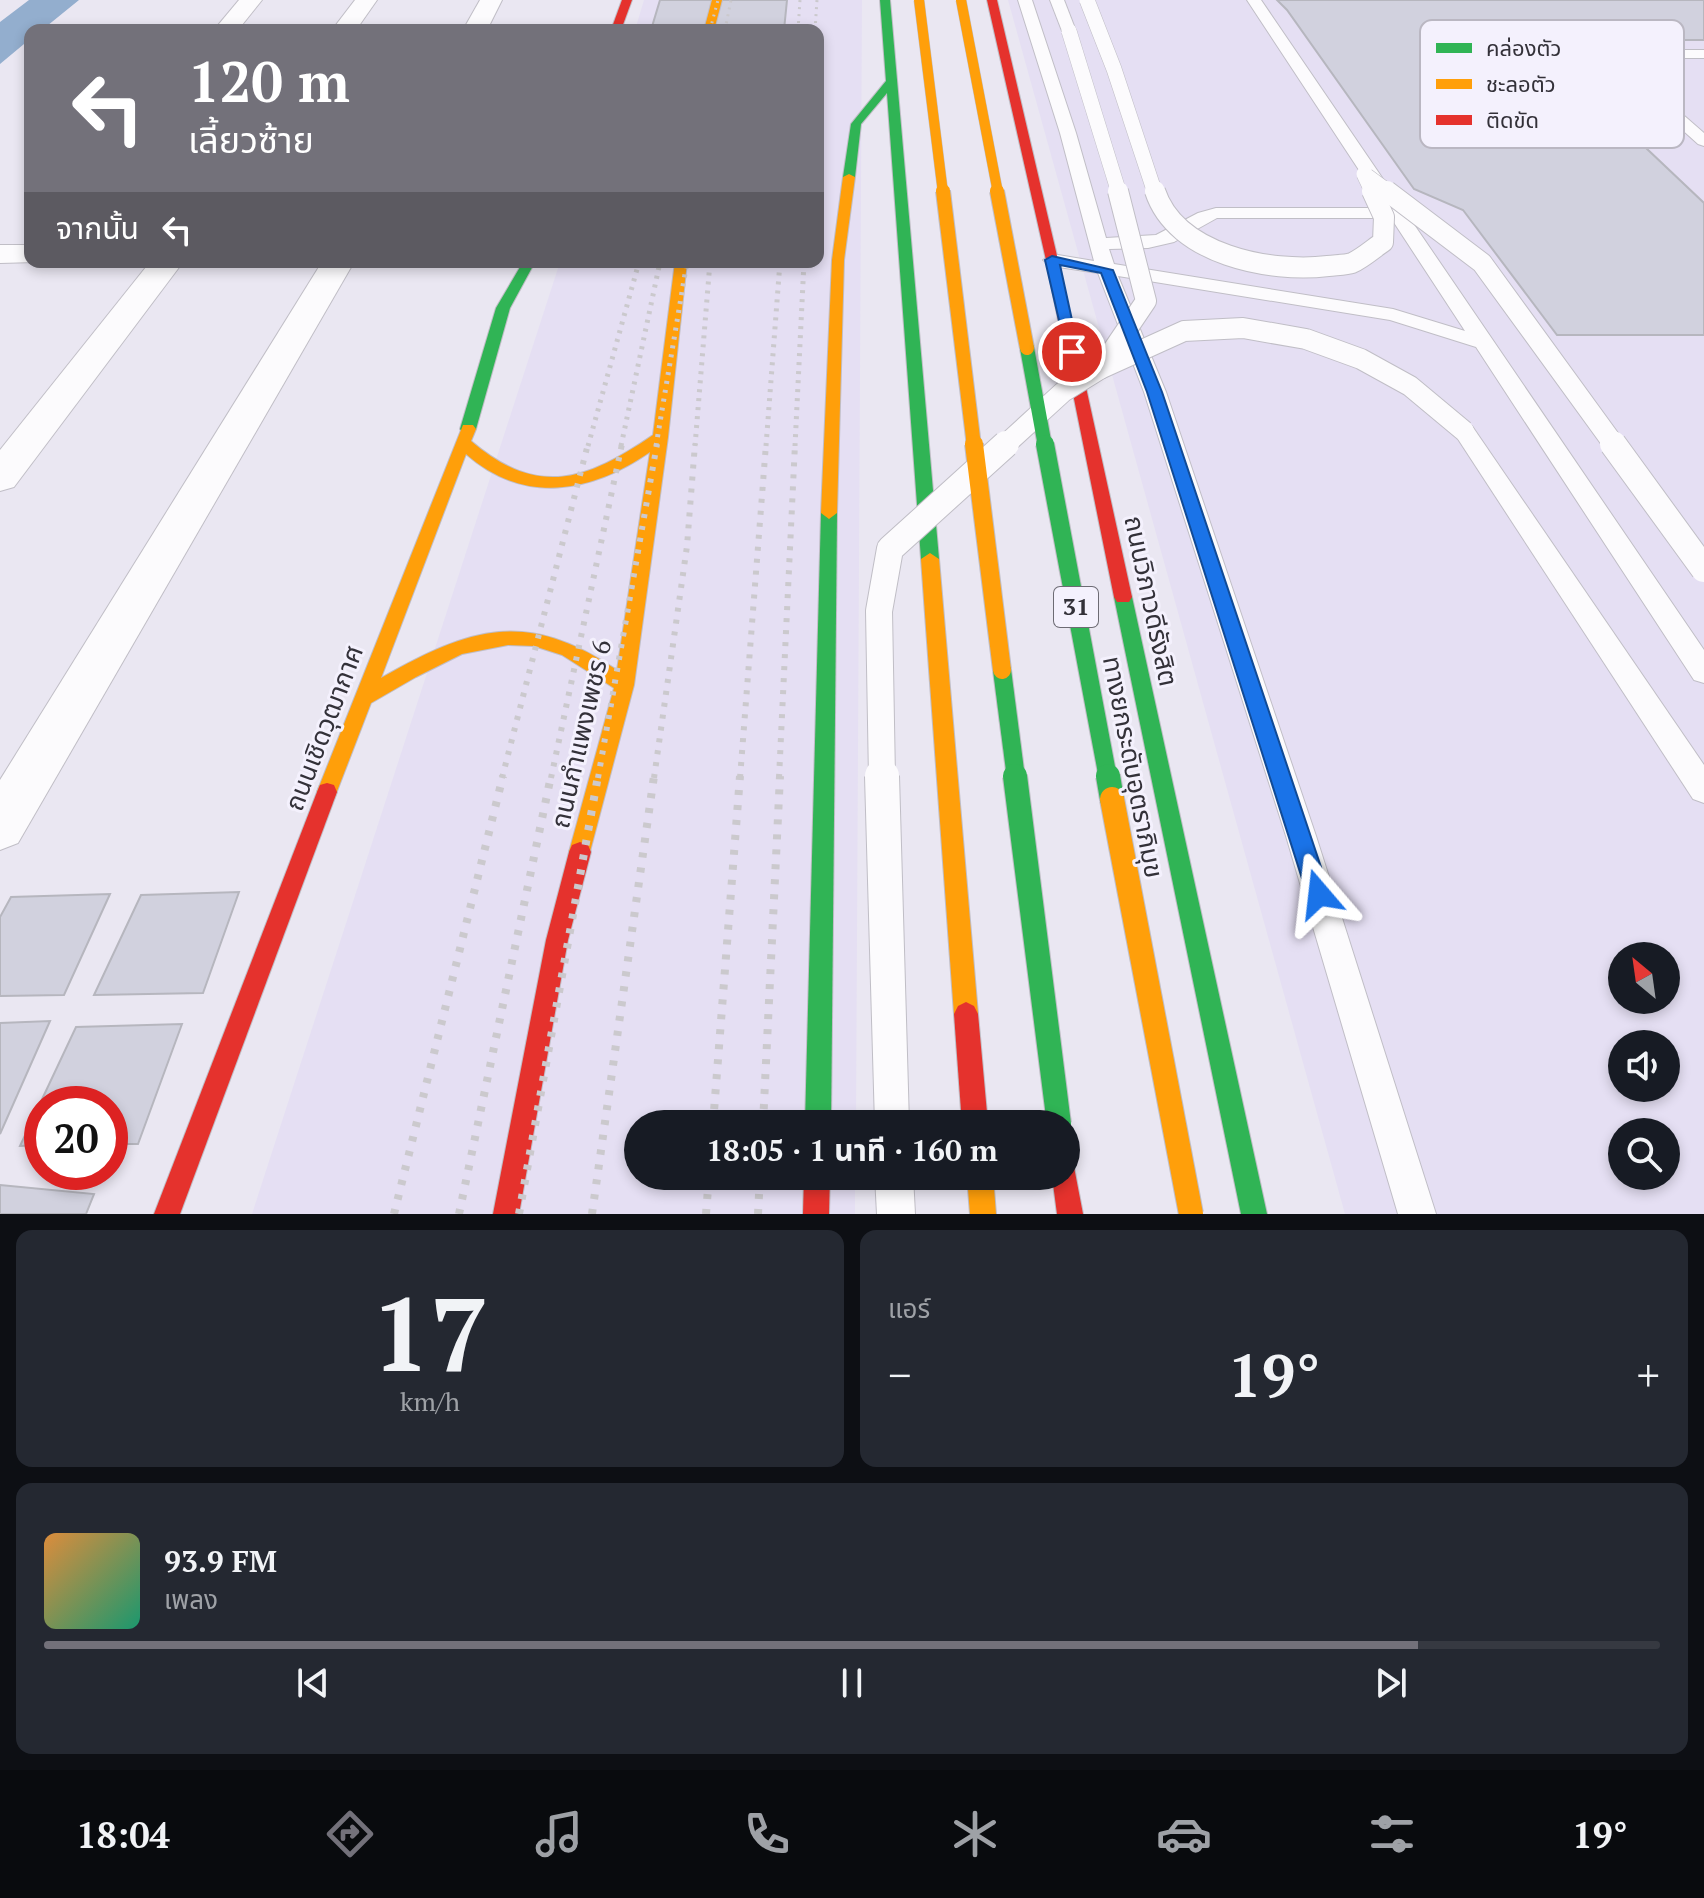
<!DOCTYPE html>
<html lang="th">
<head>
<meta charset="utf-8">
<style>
  body { margin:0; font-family:"PT Serif","Noto Sans Thai",serif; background:#242831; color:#f1f3f6; height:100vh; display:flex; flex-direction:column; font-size:30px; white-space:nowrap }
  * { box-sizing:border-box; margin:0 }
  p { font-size:26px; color:#9ea1a6 }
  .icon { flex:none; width:44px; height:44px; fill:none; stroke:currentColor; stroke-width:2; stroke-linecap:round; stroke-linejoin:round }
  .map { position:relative; height:1214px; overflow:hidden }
  .sheet { display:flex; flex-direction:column; gap:16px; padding:16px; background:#0d0f14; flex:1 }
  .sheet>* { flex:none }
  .hud { position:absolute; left:24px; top:24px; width:800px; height:244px; border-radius:16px; box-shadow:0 4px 12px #0003; background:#73717a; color:#fff; overflow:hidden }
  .needle { width:52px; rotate:331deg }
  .buttons { position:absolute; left:1608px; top:942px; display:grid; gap:16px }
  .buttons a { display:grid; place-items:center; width:72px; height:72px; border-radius:50%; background:#171b24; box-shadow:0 4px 12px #0003; font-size:40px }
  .speed { position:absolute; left:24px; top:1086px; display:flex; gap:16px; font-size:40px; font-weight:700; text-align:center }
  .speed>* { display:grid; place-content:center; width:104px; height:104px; border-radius:50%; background:#171b24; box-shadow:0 4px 12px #0003; line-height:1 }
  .speed .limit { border:12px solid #d22; background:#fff; color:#111 }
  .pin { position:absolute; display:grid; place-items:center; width:68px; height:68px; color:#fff; margin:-34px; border:4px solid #fff; border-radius:50%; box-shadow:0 2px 8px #0007 }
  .me { position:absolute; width:88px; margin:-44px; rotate:343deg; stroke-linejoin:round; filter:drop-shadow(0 0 6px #0008) }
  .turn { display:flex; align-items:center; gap:28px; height:168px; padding:0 32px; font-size:36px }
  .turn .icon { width:104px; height:104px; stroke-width:2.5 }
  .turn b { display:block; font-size:56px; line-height:68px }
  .then { display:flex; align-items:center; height:76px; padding:0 32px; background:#0003; gap:16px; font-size:30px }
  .big { font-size:60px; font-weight:700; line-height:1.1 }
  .sheet .widget { flex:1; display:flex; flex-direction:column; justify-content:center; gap:12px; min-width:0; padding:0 28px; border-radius:16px; background:#242831 }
  .sheet .dial { align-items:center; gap:0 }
  .dial b { font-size:104px; line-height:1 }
  .song { display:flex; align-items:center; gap:24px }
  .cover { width:96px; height:96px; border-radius:12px; background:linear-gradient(135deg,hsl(30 70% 55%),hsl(160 70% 35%)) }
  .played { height:8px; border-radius:4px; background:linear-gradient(90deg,#73717a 85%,#363941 85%) }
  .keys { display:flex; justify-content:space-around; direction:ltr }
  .heat { display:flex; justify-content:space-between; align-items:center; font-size:44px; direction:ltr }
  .sheet .tiles { flex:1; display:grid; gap:16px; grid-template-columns:1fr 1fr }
  .widget:last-child { grid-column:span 2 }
  .trip { position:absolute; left:624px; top:1110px; width:456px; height:80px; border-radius:40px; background:#171b24; box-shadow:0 4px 12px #0003; font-weight:700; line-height:80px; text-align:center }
  .dock { display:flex; height:128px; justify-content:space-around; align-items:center; background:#090b0e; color:#9ea1a6 }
  .dock .icon { width:56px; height:56px }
  .dock .selected { color:#73717a }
  .dock b { font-size:36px; color:#f1f3f6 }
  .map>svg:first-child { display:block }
  .built { fill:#e5dff3; fill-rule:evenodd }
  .water { fill:#93aece }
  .building { fill:#d1d1de; stroke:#b6b6be; stroke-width:2 }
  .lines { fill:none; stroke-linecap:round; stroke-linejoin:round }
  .lane-casing { stroke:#c0bec6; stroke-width:2 }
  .street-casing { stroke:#c0bec6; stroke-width:2 }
  .fast-casing { stroke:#c0bec6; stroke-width:2 }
  .slow-casing { stroke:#c0bec6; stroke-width:2 }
  .jam-casing { stroke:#c0bec6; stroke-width:2 }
  .lane { fill:#fcfbfd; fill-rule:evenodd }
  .street { fill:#fcfbfd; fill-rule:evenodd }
  .fast { fill:#30b455; fill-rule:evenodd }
  .slow { fill:#ff9f0a; fill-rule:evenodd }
  .jam { fill:#e5322d; fill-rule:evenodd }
  .rail-far3 { stroke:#cbc9cd; stroke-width:3; stroke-dasharray:2 5; stroke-linecap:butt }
  .rail-far2 { stroke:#cbc9cd; stroke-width:5; stroke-dasharray:3 6; stroke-linecap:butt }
  .rail-far1 { stroke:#cbc9cd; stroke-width:6; stroke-dasharray:4 8; stroke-linecap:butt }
  .rail { stroke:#cbc9cd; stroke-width:8; stroke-dasharray:5 10; stroke-linecap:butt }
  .lane-bridge-far3-casing { stroke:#c0bec6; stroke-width:16; stroke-linecap:butt }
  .lane-bridge-far2-casing { stroke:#c0bec6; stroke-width:22; stroke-linecap:butt }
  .lane-bridge-far1-casing { stroke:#c0bec6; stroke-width:28; stroke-linecap:butt }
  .lane-bridge-casing { stroke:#c0bec6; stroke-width:36; stroke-linecap:butt }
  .fast-bridge-far2-casing { stroke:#c0bec6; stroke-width:16; stroke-linecap:butt }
  .fast-bridge-far1-casing { stroke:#c0bec6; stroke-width:20; stroke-linecap:butt }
  .fast-bridge-casing { stroke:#c0bec6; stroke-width:26; stroke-linecap:butt }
  .slow-bridge-far3-casing { stroke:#c0bec6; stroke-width:11; stroke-linecap:butt }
  .slow-bridge-far2-casing { stroke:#c0bec6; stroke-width:16; stroke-linecap:butt }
  .slow-bridge-far1-casing { stroke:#c0bec6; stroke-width:20; stroke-linecap:butt }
  .slow-bridge-casing { stroke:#c0bec6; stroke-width:26; stroke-linecap:butt }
  .lane-bridge-far3 { stroke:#fcfbfd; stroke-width:15 }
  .lane-bridge-far2 { stroke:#fcfbfd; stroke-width:20 }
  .lane-bridge-far1 { stroke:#fcfbfd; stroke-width:26 }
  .lane-bridge { stroke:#fcfbfd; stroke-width:34 }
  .fast-bridge-far2 { stroke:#30b455; stroke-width:14 }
  .fast-bridge-far1 { stroke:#30b455; stroke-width:18 }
  .fast-bridge { stroke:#30b455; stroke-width:24 }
  .slow-bridge-far3 { stroke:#ff9f0a; stroke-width:10 }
  .slow-bridge-far2 { stroke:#ff9f0a; stroke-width:14 }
  .slow-bridge-far1 { stroke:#ff9f0a; stroke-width:18 }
  .slow-bridge { stroke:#ff9f0a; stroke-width:24 }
  .route { fill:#1a73e8; stroke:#114b97; stroke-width:2 }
  .labels { text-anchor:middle; stroke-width:6; stroke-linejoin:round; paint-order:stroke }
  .shield { fill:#f4f1fd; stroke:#6d6b74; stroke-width:2 }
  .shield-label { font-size:24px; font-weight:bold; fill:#333139 }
  .street-label { font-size:26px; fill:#333139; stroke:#f4f1fd }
  .key { fill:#f4f1fd; stroke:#bab7c2; stroke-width:2 }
  .key-label { font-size:22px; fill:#333139 }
</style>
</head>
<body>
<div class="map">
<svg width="1704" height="1214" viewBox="0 0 1704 1214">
  <rect width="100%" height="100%" fill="#eae7f2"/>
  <g class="built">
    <path d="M644,0H862L856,1124H638V1176H855V1214H252L560,262H818V30H635Z"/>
    <path d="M1008,0H1704V1214H1345ZM1622,956H1666V1000H1622ZM1622,1044H1666V1088H1622ZM1622,1132H1666V1176H1622Z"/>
  </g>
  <path class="water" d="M29,0H79L42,30H30V39L0,64V22Z"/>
  <g class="building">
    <path d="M660,0H787L784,30H651Z"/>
    <path d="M1277,0H1704V40H1532L1704,203V335H1557L1463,210L1414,189L1287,10Z"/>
    <path d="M239,892L203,993L94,995L141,895Z"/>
    <path d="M110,894L64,995L0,996V917L11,897Z"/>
    <path d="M50,1021L0,1134V1023Z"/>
    <path d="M182,1024L138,1144H110V1104H42V1145L20,1146L76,1027Z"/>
    <path d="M0,1185L94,1194L86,1214H0Z"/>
  </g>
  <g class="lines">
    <defs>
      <g id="lane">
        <path d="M1018,0H1032L1076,133L1106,238L1156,235L1198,213L1216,208H1384L1247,0H1261L1704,650V683L1694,680L1476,347L1390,320L1118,276L1166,392L1316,836L1436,1214H1398L1286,836L1144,392L1098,273L1052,266L1043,260L1052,254L1094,261L1060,133ZM1217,218H1391L1465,331L1393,309L1114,264L1109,249L1148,248L1174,242Z"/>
        <path d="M1050,0H1064L1076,31L1074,34L1062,31Z"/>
        <path d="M1704,50V58H1618L1704,133V146L1698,144L1598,54L1605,50Z"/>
        <path d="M1464,424L1472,426L1704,765V803L1693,799L1456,436L1453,431L1456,426Z"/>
        <path d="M875,1176H913L915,1214H877Z"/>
      </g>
      <g id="street">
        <path d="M239,0H262L238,30H214Z"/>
        <path d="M355,0H377L356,30H332Z"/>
        <path d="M480,0H502L487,30H463Z"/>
        <path d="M0,245H30V262H36L0,263Z"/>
        <path d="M150,262H183L14,487L0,491V450Z"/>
        <path d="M322,262H354L18,843L0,850V780Z"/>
      </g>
      <g id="fast">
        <path d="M880,0H890L939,559L930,565L921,559L887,93L861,124L855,177L849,180L843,177L851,124L886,81Z"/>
        <path d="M523,262H535L510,308L476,429L468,434L463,433L460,429L496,308Z"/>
        <path d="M829,507L837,513L831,1124H805L821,513Z"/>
        <path d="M1123,590L1129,592L1132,597L1267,1214H1241L1114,597L1117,592Z"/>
      </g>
      <g id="slow">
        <path d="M712,0H722L714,30H704Z"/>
        <path d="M849,174L855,177L844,260L837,513L829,519L821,513L832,260L843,177Z"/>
        <path d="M675,262H687L668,437L634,685L588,859L580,862L572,859L569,852L614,688L562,655L534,646L508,645L462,654L416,677L371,703L334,799L327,801L320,799L317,792L463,425H473L476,429L471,441C538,498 586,481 653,435ZM650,452L617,670C526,609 471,627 381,678L466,454C524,505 591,493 650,452Z"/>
        <path d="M930,553L939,559L978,1014L974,1022L966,1026L958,1022L954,1014L921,559Z"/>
        <path d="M967,1176H993L996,1214H970Z"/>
      </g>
      <g id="jam">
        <path d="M622,0H632L621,30H611Z"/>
        <path d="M987,0H997L1058,260L1132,597L1129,602H1117L1114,597L1046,260Z"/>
        <path d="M327,783L334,785L337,792L180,1214H154L317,792L320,785Z"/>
        <path d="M580,842L588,845L591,852L568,940L519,1214H493L546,940L569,852L572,845Z"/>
        <path d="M966,1002L974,1006L978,1014L988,1124H962L954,1014L958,1006Z"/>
        <path d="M1066,1163L1074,1167L1083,1214H1057L1052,1176H1066Z"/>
        <path d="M804,1176H830L829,1214H803Z"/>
      </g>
    </defs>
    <use href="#lane" class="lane-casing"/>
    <use href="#street" class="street-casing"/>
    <use href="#fast" class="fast-casing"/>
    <use href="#slow" class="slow-casing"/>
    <use href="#jam" class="jam-casing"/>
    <use href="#lane" class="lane"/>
    <use href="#street" class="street"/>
    <use href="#fast" class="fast"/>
    <use href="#slow" class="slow"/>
    <use href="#jam" class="jam"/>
    <g class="rail-far3">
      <path d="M710,30L718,0"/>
      <path d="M725,30L731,0"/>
      <path d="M798,30L800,0"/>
      <path d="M815,30L817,0"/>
    </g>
    <g class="rail-far2">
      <path d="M588,446L639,262"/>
      <path d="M621,446L660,262"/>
      <path d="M656,446L687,262"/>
      <path d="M695,446L710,262"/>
      <path d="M766,446L780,262"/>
      <path d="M795,446L804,262"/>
    </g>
    <g class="rail-far1">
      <path d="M502,778L588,444"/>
      <path d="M551,778L622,444"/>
      <path d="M598,778L657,444"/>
      <path d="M654,778L687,546L695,444"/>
      <path d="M740,778L766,444"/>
      <path d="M779,778L795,444"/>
    </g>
    <g class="rail">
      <path d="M713,1124L740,776"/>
      <path d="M763,1124L780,776"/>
      <path d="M394,1214L503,776"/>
      <path d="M459,1214L551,776"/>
      <path d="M519,1214L598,776"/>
      <path d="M592,1214L654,776"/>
      <path d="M706,1214L709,1176"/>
      <path d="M758,1214L760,1176"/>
    </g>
    <defs>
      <g id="lane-bridge-far3">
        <path d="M1087,0L1114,69L1155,193"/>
        <path d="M1069,31L1119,193"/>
        <path d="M1364,174L1373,193"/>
        <path d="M1367,176L1390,193"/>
      </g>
      <g id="lane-bridge-far2">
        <path d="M1155,191C1176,255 1270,273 1328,266C1336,265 1346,265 1352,263C1363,258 1374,248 1383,242L1384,217L1372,191"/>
        <path d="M1387,191L1482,263L1615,446"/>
        <path d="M1100,369L1184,331L1243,328L1306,339L1361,359L1410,386L1464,431"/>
        <path d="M1004,446L1063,392L1100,369L1146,301L1118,191"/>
      </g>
      <g id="lane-bridge-far1">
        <path d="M1613,444L1704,569"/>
        <path d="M882,778L879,611L890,549L1006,444"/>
      </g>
      <path id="lane-bridge" d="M882,776L892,1124"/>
      <path id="fast-bridge-far2" d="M1027,348L1045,446"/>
      <g id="fast-bridge-far1">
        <path d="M1045,444L1108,778"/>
        <path d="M1002,670L1016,778"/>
      </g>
      <g id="fast-bridge">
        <path d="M1015,776L1059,1124"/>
        <path d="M1108,776L1112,799"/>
      </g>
      <g id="slow-bridge-far3">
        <path d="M919,0L943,193"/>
        <path d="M961,0L998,193"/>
      </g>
      <g id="slow-bridge-far2">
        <path d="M943,191L974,446"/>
        <path d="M997,191L1027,348"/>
      </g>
      <path id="slow-bridge-far1" d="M974,444L1002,670"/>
      <path id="slow-bridge" d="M1112,799L1191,1214"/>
    </defs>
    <use href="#lane-bridge-far3" class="lane-bridge-far3-casing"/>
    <use href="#lane-bridge-far2" class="lane-bridge-far2-casing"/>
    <use href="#lane-bridge-far1" class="lane-bridge-far1-casing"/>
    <use href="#lane-bridge" class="lane-bridge-casing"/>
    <use href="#fast-bridge-far2" class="fast-bridge-far2-casing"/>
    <use href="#fast-bridge-far1" class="fast-bridge-far1-casing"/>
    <use href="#fast-bridge" class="fast-bridge-casing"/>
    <use href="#slow-bridge-far3" class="slow-bridge-far3-casing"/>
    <use href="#slow-bridge-far2" class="slow-bridge-far2-casing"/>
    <use href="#slow-bridge-far1" class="slow-bridge-far1-casing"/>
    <use href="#slow-bridge" class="slow-bridge-casing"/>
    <use href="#lane-bridge-far3" class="lane-bridge-far3"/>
    <use href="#lane-bridge-far2" class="lane-bridge-far2"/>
    <use href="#lane-bridge-far1" class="lane-bridge-far1"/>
    <use href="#lane-bridge" class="lane-bridge"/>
    <use href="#fast-bridge-far2" class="fast-bridge-far2"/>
    <use href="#fast-bridge-far1" class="fast-bridge-far1"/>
    <use href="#fast-bridge" class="fast-bridge"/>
    <use href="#slow-bridge-far3" class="slow-bridge-far3"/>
    <use href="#slow-bridge-far2" class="slow-bridge-far2"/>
    <use href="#slow-bridge-far1" class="slow-bridge-far1"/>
    <use href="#slow-bridge" class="slow-bridge"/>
  </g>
  <path class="route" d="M1052,256L1113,270L1162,392L1330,894L1327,902L1319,905L1311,902L1307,894L1147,392L1101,273L1060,265L1079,352L1077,355H1067L1045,260Z"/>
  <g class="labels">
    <rect class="shield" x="1054" y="587" width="44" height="40" rx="6"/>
    <g class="shield-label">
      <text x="1076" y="615">31</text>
    </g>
    <g class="street-label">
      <text transform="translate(1151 601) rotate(78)" y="9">ถนนวิภาวดีรังสิต</text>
      <text transform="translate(324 728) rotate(-69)" y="9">ถนนเชิดวุฒากาศ</text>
      <text transform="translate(581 734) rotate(-77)" y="9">ถนนกำแพงเพชร 6</text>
      <text transform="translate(1133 767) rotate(79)" y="9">ทางยกระดับอุตราภิมุข</text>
    </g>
  </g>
  <rect x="1420" y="20" width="264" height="128" rx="12" class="key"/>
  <rect x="1436" y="43" width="36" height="10" fill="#30b455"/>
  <rect x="1436" y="79" width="36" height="10" fill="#ff9f0a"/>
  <rect x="1436" y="115" width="36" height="10" fill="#e5322d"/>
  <g class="key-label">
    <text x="1486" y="56">คล่องตัว</text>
    <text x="1486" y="92">ชะลอตัว</text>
    <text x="1486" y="128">ติดขัด</text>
  </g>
</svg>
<div class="buttons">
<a><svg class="needle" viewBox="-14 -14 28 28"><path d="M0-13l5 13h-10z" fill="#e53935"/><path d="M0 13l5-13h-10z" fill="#9ea1a6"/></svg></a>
<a><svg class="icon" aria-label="sound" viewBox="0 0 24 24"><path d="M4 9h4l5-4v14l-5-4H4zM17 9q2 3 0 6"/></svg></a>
<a><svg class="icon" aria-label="search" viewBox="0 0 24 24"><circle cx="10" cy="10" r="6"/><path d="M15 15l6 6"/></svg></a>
</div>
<div class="speed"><div class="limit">20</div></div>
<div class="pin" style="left:1072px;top:352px;background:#d93025"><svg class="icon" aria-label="arrive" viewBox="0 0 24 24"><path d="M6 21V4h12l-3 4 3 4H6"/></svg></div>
<svg class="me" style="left:1319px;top:894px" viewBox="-20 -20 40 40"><path d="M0-17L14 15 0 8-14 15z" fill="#1a73e8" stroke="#fff" stroke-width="4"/></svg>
<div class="trip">18:05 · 1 นาที · 160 m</div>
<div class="hud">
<div class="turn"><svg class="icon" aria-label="left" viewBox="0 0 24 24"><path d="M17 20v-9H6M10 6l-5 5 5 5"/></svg><div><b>120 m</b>เลี้ยวซ้าย</div></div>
<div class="then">จากนั้น<svg class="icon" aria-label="left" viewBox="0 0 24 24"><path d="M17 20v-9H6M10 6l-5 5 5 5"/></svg></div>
</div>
</div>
<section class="sheet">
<div class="tiles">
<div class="widget dial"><b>17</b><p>km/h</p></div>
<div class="widget"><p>แอร์</p>
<div class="heat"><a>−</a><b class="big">19°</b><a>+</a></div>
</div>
<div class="widget">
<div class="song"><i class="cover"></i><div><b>93.9 FM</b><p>เพลง</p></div></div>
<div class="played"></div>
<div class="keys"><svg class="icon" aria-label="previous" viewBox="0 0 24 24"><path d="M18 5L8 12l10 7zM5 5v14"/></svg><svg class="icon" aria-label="pause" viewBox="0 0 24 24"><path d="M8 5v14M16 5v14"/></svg><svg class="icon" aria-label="next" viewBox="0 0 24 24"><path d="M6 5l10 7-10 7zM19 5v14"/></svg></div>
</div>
</div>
</section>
<nav class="dock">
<b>18:04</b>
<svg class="icon selected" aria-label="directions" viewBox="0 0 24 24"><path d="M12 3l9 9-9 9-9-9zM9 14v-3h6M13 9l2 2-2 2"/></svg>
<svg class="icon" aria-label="music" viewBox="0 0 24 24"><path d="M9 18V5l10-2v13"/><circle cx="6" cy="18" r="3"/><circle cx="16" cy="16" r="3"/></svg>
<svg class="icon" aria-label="phone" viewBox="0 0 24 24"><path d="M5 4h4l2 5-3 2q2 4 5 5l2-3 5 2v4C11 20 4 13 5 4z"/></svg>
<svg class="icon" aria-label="climate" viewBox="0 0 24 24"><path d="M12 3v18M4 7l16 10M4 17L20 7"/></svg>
<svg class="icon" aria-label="car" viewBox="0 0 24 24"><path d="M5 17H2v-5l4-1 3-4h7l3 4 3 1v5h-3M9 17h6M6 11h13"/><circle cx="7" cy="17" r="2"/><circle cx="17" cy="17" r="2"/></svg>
<svg class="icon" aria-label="filters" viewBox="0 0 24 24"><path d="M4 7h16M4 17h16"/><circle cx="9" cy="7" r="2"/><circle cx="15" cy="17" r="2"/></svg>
<b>19°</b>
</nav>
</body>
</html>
